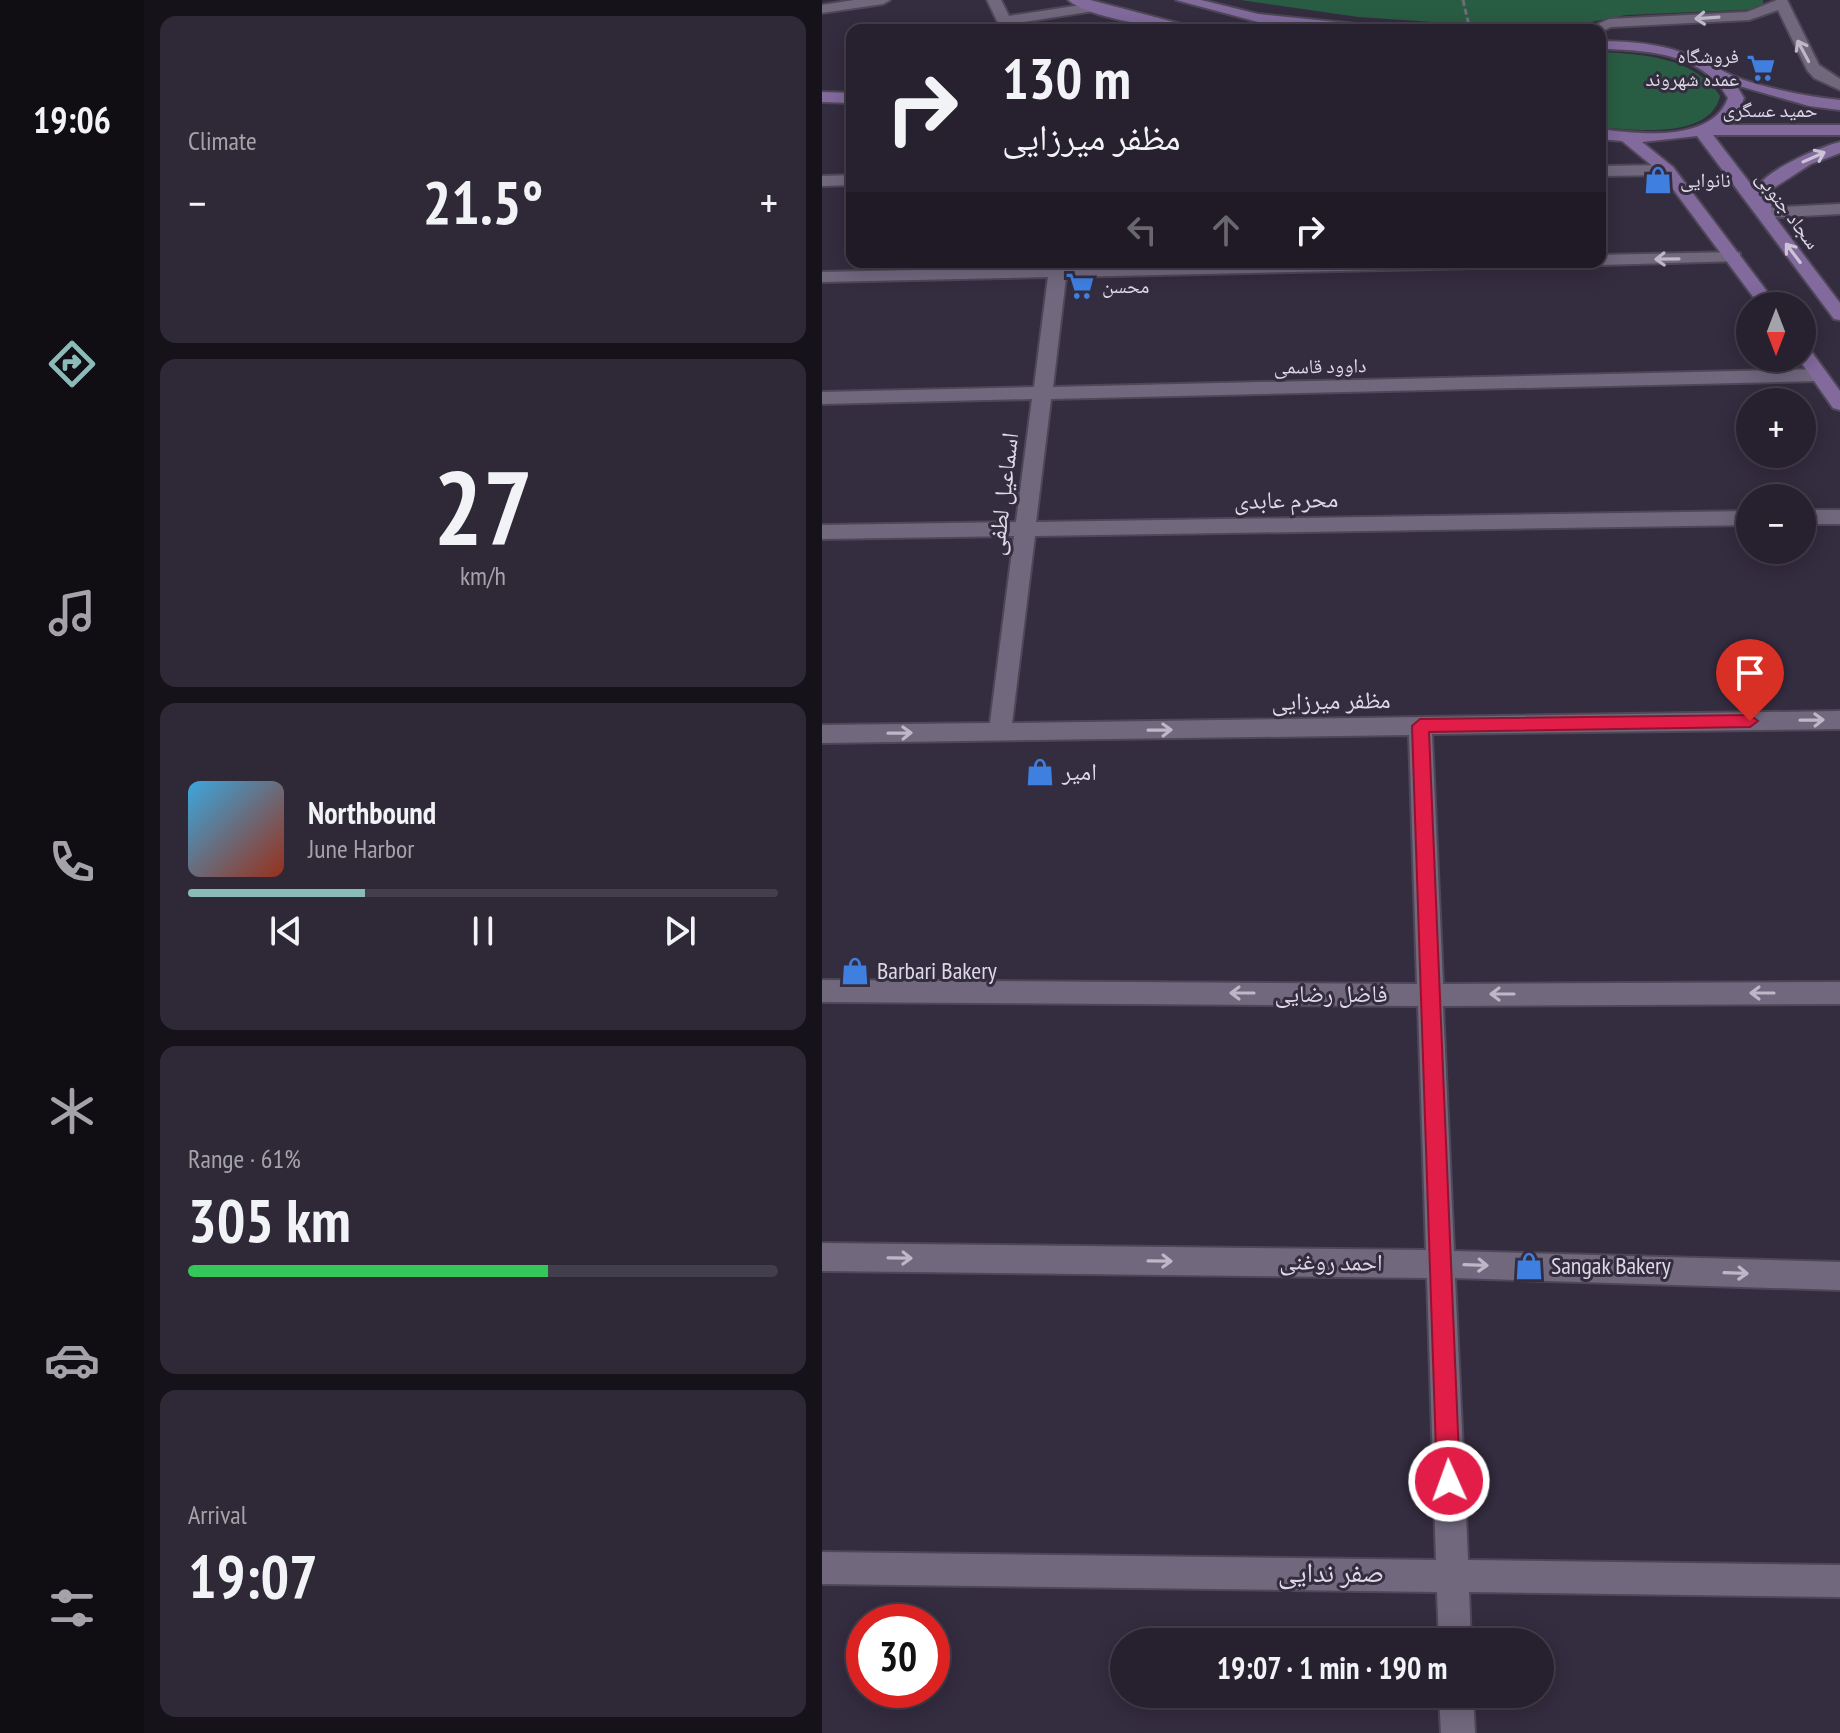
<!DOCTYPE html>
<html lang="en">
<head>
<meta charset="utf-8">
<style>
  body { margin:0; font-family:"PT Sans Narrow","Noto Naskh Arabic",sans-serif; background:#2f2937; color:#f1f3f6; height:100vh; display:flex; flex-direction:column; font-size:30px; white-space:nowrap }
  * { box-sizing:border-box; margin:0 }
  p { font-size:26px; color:#a4a3aa }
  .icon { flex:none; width:44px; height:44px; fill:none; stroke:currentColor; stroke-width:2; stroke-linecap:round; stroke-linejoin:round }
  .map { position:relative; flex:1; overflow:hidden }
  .panel { display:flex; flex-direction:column; gap:16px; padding:16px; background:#15121a; width:678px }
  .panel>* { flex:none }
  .guide { position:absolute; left:24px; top:24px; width:760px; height:244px; border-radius:16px; box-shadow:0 4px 20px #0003,0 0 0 2px #433e4b; background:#27212f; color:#f1f3f6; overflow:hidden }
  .needle { width:52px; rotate:180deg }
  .controls { position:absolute; left:914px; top:292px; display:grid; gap:16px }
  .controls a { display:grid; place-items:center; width:80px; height:80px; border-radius:50%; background:#27212f; box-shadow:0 4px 20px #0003,0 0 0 2px #433e4b; font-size:40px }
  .speed { position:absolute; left:24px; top:1604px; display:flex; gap:16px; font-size:40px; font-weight:700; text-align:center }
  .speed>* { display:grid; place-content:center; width:104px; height:104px; border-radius:50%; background:#27212f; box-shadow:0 4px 20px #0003,0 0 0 2px #433e4b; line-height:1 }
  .speed .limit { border:12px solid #d22; background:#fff; color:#111 }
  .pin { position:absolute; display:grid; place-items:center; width:68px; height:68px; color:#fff; margin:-82px -34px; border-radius:50% 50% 50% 0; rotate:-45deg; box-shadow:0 0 8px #0007 }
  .pin .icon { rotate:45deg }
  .me { position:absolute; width:88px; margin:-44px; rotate:358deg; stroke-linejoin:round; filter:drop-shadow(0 0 6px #0008) }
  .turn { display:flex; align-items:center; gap:28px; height:168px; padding:0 24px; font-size:36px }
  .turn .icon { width:104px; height:104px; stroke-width:2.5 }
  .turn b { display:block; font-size:56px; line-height:68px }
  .lanes { display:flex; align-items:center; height:76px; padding:0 24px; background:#0003; justify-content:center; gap:40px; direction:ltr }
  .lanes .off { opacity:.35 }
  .big { font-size:60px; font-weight:800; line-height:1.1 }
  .panel .tile { flex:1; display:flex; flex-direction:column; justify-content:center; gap:12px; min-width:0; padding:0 28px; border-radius:16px; background:#2f2937 }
  .panel .dial { align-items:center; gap:0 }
  .dial b { font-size:104px; line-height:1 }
  .song { display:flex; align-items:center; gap:24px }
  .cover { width:96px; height:96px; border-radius:12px; background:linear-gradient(135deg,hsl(200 70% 55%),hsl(10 70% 35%)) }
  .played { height:8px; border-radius:4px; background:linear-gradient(90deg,#8bbbb9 30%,#433e4b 30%) }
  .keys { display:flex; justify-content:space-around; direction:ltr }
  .heat { display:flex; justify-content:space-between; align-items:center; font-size:44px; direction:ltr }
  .charge { height:12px; border-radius:6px; background:linear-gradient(90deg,#34c759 61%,#433e4b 0) }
  .trip { position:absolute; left:288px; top:1628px; width:444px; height:80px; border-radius:40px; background:#27212f; box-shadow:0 4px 20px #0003,0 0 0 2px #433e4b; font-weight:800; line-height:80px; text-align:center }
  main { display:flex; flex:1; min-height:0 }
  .menu { display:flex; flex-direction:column; width:144px; justify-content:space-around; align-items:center; background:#100d13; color:#a4a3aa }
  .menu .icon { width:56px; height:56px }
  .menu .current { color:#8bbbb9 }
  .menu b { font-size:36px; color:#f1f3f6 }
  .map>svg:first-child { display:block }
  .green { fill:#295d43 }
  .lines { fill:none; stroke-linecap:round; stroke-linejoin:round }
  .service-casing { stroke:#4e4757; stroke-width:4 }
  .minor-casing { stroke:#4e4757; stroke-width:4 }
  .secondary-casing { stroke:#4e4757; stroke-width:4 }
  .path { stroke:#716a7b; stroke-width:3; stroke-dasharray:6 3; stroke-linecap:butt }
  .service { fill:#71687e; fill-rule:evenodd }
  .minor { fill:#71687e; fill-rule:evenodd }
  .secondary { fill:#826a9d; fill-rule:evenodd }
  .oneway { stroke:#bdb7c7 }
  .oneway2 { stroke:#ccc3d7 }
  .route { fill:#e11d48; stroke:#92132f; stroke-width:2 }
  .labels { text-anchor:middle; stroke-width:6; stroke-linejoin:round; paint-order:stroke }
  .far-poi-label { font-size:20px; fill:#ded9e6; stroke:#342c3f; text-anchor:start }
  .far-street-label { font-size:20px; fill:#ded9e6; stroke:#342c3f }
  .street-label { font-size:24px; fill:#ded9e6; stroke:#342c3f }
  .poi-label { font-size:24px; fill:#ded9e6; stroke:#342c3f; text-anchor:start }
  .near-street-label { font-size:28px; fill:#ded9e6; stroke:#342c3f }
</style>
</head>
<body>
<main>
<nav class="menu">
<b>19:06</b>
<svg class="icon current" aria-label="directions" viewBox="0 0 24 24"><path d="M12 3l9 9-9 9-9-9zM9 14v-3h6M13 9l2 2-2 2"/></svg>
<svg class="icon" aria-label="music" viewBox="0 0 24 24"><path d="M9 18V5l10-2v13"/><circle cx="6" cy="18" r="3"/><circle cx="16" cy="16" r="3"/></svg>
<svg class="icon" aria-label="phone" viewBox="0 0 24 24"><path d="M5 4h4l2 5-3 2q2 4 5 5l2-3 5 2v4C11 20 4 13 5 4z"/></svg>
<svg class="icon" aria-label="climate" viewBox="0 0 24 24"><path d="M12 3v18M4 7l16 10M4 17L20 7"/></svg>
<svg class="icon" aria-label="car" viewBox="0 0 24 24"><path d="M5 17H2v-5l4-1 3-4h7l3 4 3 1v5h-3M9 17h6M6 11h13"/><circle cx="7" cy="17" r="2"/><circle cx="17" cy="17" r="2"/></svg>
<svg class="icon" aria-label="filters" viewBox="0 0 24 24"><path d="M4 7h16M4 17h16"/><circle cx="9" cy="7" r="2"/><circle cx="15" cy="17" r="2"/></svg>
</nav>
<section class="panel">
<div class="tile"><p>Climate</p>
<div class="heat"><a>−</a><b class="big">21.5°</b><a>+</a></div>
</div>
<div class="tile dial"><b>27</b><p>km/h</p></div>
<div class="tile">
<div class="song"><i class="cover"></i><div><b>Northbound</b><p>June Harbor</p></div></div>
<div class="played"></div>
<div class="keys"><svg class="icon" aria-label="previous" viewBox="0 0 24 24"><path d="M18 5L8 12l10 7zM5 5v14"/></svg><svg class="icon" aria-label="pause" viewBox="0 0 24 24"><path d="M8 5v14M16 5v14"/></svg><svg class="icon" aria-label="next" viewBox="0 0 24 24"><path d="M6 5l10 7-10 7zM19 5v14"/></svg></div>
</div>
<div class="tile"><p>Range · 61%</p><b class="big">305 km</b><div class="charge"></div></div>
<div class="tile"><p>Arrival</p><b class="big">19:07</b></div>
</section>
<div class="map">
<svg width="1018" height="1733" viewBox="0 0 1018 1733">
  <rect width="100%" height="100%" fill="#342c3f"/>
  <g class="green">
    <path d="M418,0H941V9L804,15L729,30L536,17Z"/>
    <path d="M778,52C821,54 873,57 898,96C888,140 812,130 778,127Z"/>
  </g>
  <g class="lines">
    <defs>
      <path id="service" d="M955,0H965L997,65L1018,79V90L992,78L985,70L956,10L927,20L789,27L778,32L763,30L787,19L925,12Z"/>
      <g id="minor">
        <path d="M32,0H68L61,4L0,13V5Z"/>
        <path d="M165,0H179L187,16L272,3L279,7L272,11L182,25L175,21Z"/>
        <path d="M778,166L845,165L853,170L845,175L778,176Z"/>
        <path d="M30,175V185L0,186V176Z"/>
        <path d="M1018,204V214L941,218L933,213L941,208Z"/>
        <path d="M912,252L918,253V261L778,265L771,262H778V255Z"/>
        <path d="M228,262H246L245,267L706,262L697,267L244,277L231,387L997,369L1006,375L997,381L229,399L214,522L928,511V525L213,536L190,723L1018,711V729L610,734L621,984L1018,982V1004L621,1006L632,1251L1018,1262V1290L633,1278L646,1560L1018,1565V1597L647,1592L649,1642H617L615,1592L0,1584V1552L614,1560L605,1278L0,1271V1243L604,1250L596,1006L0,1002V980L595,984L587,735L0,743V725L168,723L192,536L0,539V525L194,522L210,399L0,404V392L212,387L226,277L0,282V272L228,267Z"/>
        <rect x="980" y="510" width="38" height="14"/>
        <path d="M617,1694H651L653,1733H619Z"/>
      </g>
      <g id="secondary">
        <path d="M246,0H268L382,30C350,30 270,20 246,0Z"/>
        <path d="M354,0H379L436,14L554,26L561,30H511L436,22Z"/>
        <path d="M778,41C832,42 856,47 903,72C929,86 988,97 1018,100V110L987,106L914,85L922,98L916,113L903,125H1018V135H891L934,191C938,172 998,147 1018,142V153L989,164L950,189L949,212L1018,303V320L1012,319L875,136L820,142L851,167L956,306H938L839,173L800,141L778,139V129C816,134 890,143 906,98C881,53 825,50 778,49Z"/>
        <path d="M0,92L30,93V103L0,102Z"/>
        <path d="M980,345L986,347L1018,391V410L1011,408L976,358H980Z"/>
      </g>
    </defs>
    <use href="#service" class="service-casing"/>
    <use href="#minor" class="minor-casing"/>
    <use href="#secondary" class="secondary-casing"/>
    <path class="path" d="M641,0L648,30"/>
    <use href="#service" class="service"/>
    <use href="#minor" class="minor"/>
    <use href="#secondary" class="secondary"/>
  </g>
  <defs><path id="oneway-shaft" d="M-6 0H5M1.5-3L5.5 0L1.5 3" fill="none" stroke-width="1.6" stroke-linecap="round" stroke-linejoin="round" transform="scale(2)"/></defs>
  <g class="oneway">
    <use href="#oneway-shaft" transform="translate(885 18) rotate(176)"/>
    <use href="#oneway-shaft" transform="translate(981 51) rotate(-118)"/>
    <use href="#oneway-shaft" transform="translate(845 259) rotate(179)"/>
    <use href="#oneway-shaft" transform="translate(990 720) rotate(-1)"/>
    <use href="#oneway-shaft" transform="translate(338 730) rotate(-1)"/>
    <use href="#oneway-shaft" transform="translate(78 733) rotate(-1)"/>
    <use href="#oneway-shaft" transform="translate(420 993) rotate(-180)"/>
    <use href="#oneway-shaft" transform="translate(940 993) rotate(180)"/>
    <use href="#oneway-shaft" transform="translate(680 994) rotate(180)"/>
    <use href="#oneway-shaft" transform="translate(78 1258) rotate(1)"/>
    <use href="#oneway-shaft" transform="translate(338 1261) rotate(1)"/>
    <use href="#oneway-shaft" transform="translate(654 1265) rotate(2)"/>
    <use href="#oneway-shaft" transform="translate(914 1273) rotate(2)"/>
  </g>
  <g class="oneway2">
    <use href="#oneway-shaft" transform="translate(992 157) rotate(-24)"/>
    <use href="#oneway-shaft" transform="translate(971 253) rotate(-127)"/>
  </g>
  <path class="route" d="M928,715L936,721L928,727L607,732L638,1481L635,1489L627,1492L618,1489L615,1481L590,726L598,719Z"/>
  <defs>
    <symbol id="supermarket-bare" viewBox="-9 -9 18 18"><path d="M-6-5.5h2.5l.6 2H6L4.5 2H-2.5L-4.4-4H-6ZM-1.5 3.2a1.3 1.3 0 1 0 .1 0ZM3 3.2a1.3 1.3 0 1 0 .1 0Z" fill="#3f7fe0" stroke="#342c3f" stroke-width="2.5" paint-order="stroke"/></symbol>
    <symbol id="shop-bare" viewBox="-9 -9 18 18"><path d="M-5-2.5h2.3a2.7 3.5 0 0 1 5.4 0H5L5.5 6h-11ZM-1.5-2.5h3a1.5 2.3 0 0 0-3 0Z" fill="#3f7fe0" stroke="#342c3f" stroke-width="2.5" paint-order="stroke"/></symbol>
  </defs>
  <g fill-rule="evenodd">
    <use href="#supermarket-bare" x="919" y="48" width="40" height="40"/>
    <use href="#shop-bare" x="816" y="160" width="40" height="40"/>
    <use href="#supermarket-bare" x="238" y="266" width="40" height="40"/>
    <use href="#shop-bare" x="198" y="752" width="40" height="40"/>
    <use href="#shop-bare" x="13" y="951" width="40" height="40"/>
    <use href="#shop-bare" x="687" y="1246" width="40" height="40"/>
  </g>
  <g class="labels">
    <g class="far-poi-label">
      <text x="917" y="63" text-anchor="end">فروشگاه<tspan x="917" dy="23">عمده شهروند</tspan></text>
      <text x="858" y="187">نانوایی</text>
      <text x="280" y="293">محسن</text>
    </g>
    <g class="far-street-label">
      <text x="948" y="117">حمید عسگری</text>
      <text transform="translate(966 210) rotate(53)" y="7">سجاد جنوبی</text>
      <text transform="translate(498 366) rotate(-1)" y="7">داوود قاسمی</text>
    </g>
    <g class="street-label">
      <text transform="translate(181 494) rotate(-83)" y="8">اسماعیل لطفی</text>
      <text transform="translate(464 500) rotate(-1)" y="8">محرم عابدی</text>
      <text transform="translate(509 701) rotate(-1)" y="8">مظفر میرزایی</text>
      <text x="509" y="1002">فاضل رضایی</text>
      <text transform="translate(509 1262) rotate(1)" y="8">احمد روغنی</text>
    </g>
    <g class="poi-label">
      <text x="240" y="780">امیر</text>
      <text x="55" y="979">Barbari Bakery</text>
      <text x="729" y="1274">Sangak Bakery</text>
    </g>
    <g class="near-street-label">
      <text x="509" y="1582">صفر ندایی</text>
    </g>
  </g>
</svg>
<div class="controls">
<a><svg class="needle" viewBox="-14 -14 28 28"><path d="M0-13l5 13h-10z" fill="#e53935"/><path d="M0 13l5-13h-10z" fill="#a4a3aa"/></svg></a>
<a>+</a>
<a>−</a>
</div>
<div class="speed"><div class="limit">30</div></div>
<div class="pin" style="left:928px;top:721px;background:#d93025"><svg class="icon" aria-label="arrive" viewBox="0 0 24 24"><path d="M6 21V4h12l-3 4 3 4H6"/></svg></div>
<svg class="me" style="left:627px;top:1481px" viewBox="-20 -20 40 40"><circle r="17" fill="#e11d48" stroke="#fff" stroke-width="3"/><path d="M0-11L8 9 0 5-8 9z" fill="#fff"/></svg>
<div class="trip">19:07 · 1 min · 190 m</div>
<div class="guide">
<div class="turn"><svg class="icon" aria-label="right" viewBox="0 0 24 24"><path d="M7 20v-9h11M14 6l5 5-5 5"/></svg><div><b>130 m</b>مظفر میرزایی</div></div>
<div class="lanes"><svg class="icon off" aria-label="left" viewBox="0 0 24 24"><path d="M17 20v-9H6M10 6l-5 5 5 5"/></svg><svg class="icon off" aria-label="ahead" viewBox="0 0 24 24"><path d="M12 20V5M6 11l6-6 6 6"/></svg><svg class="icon" aria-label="right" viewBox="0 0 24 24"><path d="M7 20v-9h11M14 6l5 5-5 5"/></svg></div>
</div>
</div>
</main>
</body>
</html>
